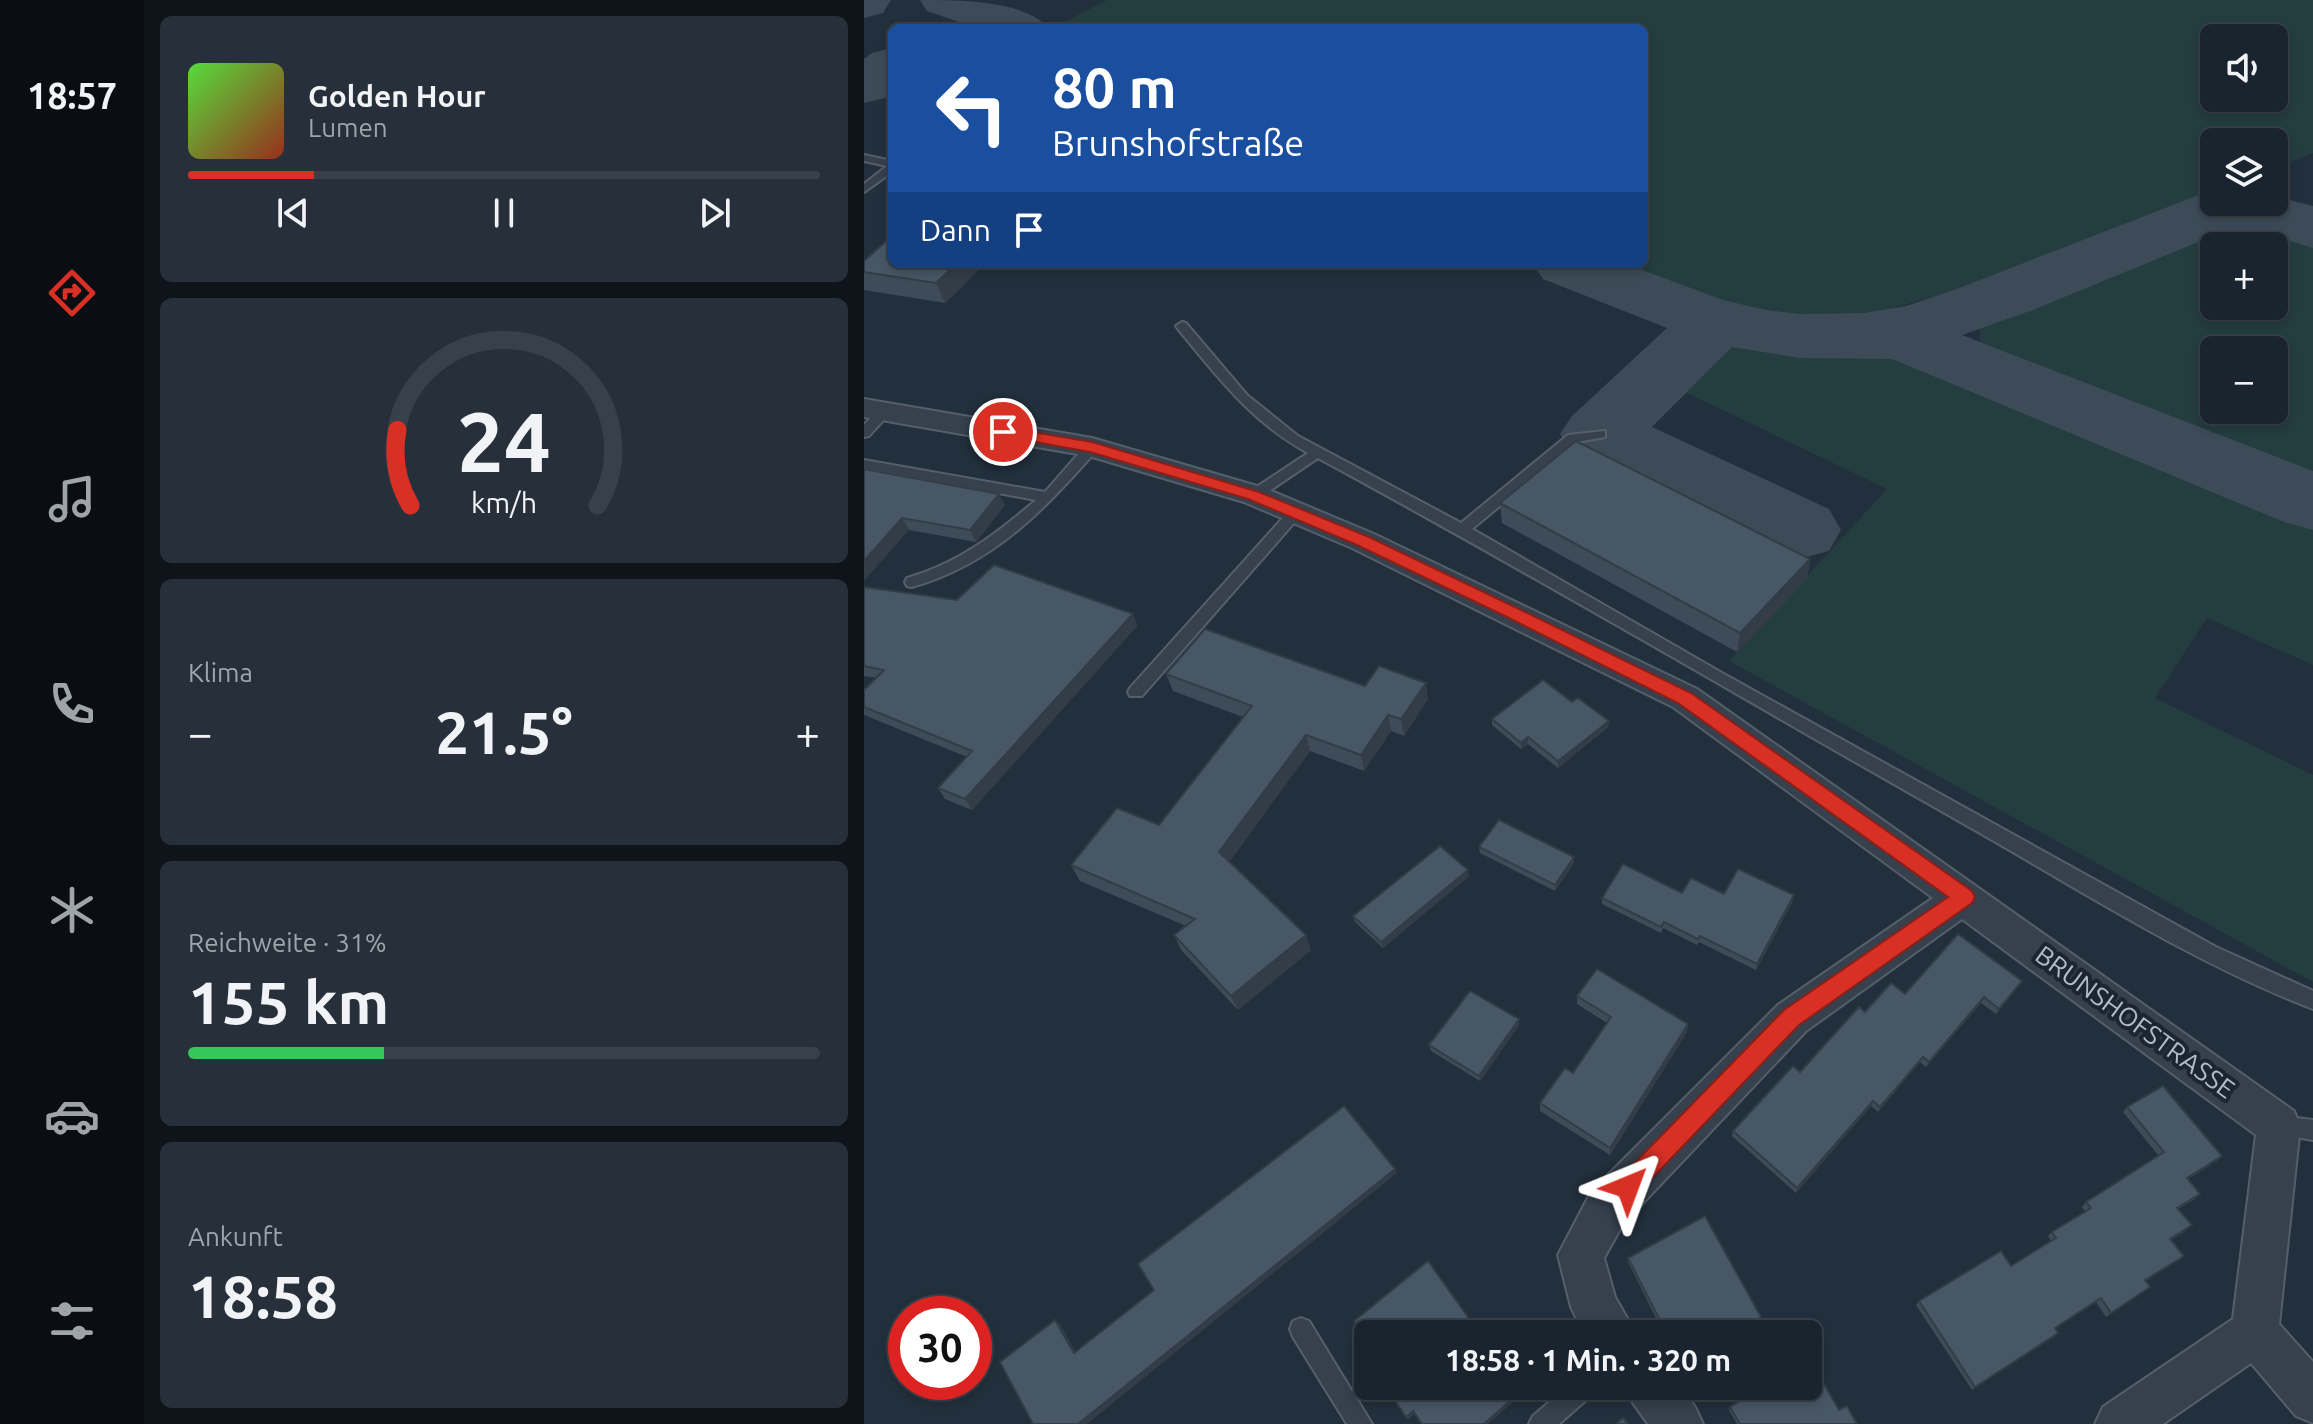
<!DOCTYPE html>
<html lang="de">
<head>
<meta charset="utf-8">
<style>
  body { margin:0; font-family:Ubuntu,sans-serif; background:#27303a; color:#f1f3f6; height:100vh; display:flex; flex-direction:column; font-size:30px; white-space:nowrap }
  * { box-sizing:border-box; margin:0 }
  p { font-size:26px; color:#9fa4aa }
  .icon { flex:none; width:44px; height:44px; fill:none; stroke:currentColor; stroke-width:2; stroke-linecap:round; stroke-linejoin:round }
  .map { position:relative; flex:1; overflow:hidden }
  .side { display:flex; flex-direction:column; gap:16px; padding:16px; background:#0e1419; width:720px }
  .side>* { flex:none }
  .hud { position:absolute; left:24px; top:24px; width:760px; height:244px; border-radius:12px; box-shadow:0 4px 12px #0003,0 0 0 2px #38414a; background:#1a4fa0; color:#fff; overflow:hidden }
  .buttons { position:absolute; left:1336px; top:24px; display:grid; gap:16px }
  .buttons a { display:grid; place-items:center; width:88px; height:88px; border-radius:12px; background:#1a242e; box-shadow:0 4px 12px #0003,0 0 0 2px #38414a; font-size:40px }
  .speed { position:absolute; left:24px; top:1296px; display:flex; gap:16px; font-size:40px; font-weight:700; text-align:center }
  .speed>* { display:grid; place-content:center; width:104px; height:104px; border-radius:50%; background:#1a242e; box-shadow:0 4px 12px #0003,0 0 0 2px #38414a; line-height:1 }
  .speed .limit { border:12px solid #d22; background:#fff; color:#111 }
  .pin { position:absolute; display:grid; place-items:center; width:68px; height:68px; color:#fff; margin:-34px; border:4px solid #fff; border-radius:50%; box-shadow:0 2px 8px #0007 }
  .me { position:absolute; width:88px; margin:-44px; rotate:44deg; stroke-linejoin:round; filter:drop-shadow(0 0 6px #0008) }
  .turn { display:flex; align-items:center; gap:28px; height:168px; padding:0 32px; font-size:36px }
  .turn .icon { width:104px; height:104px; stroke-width:2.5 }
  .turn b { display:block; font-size:56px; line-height:68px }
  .then { display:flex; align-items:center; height:76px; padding:0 32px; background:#0003; gap:16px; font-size:30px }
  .big { font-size:60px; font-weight:600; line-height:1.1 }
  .side .widget { flex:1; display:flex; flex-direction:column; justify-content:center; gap:12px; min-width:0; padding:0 28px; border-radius:12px; background:#27303a }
  .side .dial { align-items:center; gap:0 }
  .dial svg { height:208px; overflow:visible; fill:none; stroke:#38414a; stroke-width:7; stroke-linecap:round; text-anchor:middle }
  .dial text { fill:#f1f3f6; stroke:none }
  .song { display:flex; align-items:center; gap:24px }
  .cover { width:96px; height:96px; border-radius:12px; background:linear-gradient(135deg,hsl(110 70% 55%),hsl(10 70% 35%)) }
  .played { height:8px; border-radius:4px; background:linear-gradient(90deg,#d93025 20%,#38414a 20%) }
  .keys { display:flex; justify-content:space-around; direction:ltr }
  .heat { display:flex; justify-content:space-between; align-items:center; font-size:44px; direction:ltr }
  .charge { height:12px; border-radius:6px; background:linear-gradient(90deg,#34c759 31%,#38414a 0) }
  .trip { position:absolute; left:490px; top:1320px; width:468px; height:80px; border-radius:12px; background:#1a242e; box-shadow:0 4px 12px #0003,0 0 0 2px #38414a; font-weight:600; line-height:80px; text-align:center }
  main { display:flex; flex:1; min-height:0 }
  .tabs { display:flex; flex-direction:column; width:144px; justify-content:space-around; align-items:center; background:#0a0e12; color:#9fa4aa }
  .tabs .icon { width:56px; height:56px }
  .tabs .on { color:#d93025 }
  .tabs b { font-size:36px; color:#f1f3f6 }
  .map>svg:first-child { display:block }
  .green { fill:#243d3e; fill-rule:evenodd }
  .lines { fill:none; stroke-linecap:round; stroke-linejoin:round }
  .taxiway { fill:#3d4b58; fill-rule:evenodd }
  .lane-casing { stroke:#545f6b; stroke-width:4 }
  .street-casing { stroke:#545f6b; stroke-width:4 }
  .lane { fill:#36414d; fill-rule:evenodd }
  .street { fill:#36414d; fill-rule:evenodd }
  .wall { fill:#3e4b58 }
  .shaded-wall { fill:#323d47 }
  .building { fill:#485766; stroke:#323d47; stroke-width:2 }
  .route { fill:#d93025; stroke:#8d1f18; stroke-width:2 }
  .labels { text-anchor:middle; stroke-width:8; stroke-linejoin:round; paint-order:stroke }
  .street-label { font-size:26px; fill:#b2bcc8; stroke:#1b2632 }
</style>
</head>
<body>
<main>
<nav class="tabs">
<b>18:57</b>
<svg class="icon on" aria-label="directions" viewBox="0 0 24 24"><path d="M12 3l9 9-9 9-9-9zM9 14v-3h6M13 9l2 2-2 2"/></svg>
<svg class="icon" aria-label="music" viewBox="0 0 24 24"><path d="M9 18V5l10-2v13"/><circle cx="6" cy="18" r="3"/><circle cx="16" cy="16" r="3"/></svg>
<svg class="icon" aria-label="phone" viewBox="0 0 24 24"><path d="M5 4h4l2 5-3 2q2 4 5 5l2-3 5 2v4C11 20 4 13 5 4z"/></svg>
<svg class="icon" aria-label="climate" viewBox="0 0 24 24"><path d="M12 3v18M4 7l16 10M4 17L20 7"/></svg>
<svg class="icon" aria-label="car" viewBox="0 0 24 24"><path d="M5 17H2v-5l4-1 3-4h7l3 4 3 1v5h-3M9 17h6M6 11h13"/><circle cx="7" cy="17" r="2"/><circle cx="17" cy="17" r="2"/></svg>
<svg class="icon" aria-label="filters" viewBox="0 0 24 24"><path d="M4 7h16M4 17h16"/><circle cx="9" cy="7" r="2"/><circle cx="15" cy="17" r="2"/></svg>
</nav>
<section class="side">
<div class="widget">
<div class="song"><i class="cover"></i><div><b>Golden Hour</b><p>Lumen</p></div></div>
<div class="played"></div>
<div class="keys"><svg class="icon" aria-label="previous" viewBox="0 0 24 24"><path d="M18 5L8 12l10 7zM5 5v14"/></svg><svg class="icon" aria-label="pause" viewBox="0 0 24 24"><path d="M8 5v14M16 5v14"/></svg><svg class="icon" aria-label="next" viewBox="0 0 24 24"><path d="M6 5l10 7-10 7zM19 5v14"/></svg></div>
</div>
<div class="widget dial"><svg viewBox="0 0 100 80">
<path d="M14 69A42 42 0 1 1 86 69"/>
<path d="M14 69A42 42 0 0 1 9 40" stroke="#d93025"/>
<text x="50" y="56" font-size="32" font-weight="700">24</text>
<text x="50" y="72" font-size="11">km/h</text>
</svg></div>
<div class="widget"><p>Klima</p>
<div class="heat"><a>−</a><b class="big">21.5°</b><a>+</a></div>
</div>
<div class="widget"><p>Reichweite · 31%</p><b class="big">155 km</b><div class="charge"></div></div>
<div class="widget"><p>Ankunft</p><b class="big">18:58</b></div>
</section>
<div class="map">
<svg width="1449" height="1424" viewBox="0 0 1449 1424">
  <rect width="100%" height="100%" fill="#22303d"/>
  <g class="green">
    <path d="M243,0H1449V153L1410,168V142H1350V191L1109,286L1014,312L962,320L881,310L792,285L742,264H780V28H189ZM1350,38H1410V98H1350Z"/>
    <path d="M1360,226L1416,230L1449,241V475L1116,342V326ZM1410,246V306H1350V246ZM1410,350V410H1350V350Z"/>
    <path d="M893,343L1043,356L1449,524V665L1343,618L1291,698L1449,775V982L865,661L1023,489L821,392L868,347Z"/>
  </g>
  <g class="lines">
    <g class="taxiway">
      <path d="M0,0H27L19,13L0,18Z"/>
      <path d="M56,0C97,0 159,0 185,28H112L63,11Z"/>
      <path d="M28,48V93L21,98L0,103V59L8,53Z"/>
      <path d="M1350,189V202H1410V196L1449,206V248L1396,232L1361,231L1169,310L1098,335L1449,471V530L1420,522L1028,359L936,358L868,347L788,427L965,509L977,530L965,551L935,559L905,551L708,452L696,434L708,416L803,328L679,279L669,264H762L859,300L902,310L936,314L1000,313L1042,306L1090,290Z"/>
    </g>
    <defs>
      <g id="lane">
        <path d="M0,155L28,161V172L0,192V184L23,166L0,161Z"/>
        <path d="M318,322L322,323L383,395L434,436L597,523L704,435L741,431V437L713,442L608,529L858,673L1352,947L1449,991V1009C1327,962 1215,889 1102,825C886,703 672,576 454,458L395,498H385L383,495L385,492L444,453C387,422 354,377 314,329L312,326Z"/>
        <path d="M20,407L25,408V414L5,436L0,437V425L15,408Z"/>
        <path d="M228,443L233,444V450C179,511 129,564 48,587L43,586L41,582L43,578C95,563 132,534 172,500L0,468V460L181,492L223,444Z"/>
        <path d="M431,508L436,510L438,513L436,516L278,696H266L264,692L266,688L426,510Z"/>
        <path d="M1416,1116L1449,1120V1140L1409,1133L1406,1126L1409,1119Z"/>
        <path d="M437,1318L445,1321L508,1424H483L429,1337L426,1329L429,1321Z"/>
        <path d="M704,1386H732L729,1394L695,1424H665L669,1416Z"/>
      </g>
      <g id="street">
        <path d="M0,399L228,438L400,488L510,534L833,689L1430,1111L1436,1126L1415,1324L1449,1362V1423L1432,1416L1387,1363L1299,1424H1231L1239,1407L1369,1319L1392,1135L1098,919L942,1031L759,1224L740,1258L751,1297L772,1334H720L707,1307L694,1255L727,1192L914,1005L1069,898L809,707L488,548L380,502L225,456L0,417Z"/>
        <path d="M762,1386H816L831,1407L839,1424H784L769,1403Z"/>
      </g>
    </defs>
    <use href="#lane" class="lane-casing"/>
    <use href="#street" class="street-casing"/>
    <use href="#lane" class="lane"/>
    <use href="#street" class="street"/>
  </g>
  <g class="wall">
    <path d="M0,261L120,264L81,303L0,290Z"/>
    <path d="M0,469L141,505L112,542L45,530Z"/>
    <path d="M636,503L946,559L943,579L873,652L638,523Z"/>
    <path d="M0,587L93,600L269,614L273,626L108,810L81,799L74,788L103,757L0,715V690L12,678L0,676Z"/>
    <path d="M302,674L501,686L564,699L540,736L527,731L500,771L446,751L365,862L447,950L374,1010L317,950L310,935L322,926L216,881L207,865L295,825L379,717L309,691Z"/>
    <path d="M708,702L745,721L744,727L694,768L664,744L657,749L628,725V719Z"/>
    <path d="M615,847L710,863L691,891L616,853Z"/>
    <path d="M605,876L519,948L491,922L489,916Z"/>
    <path d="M818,893L860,894L929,901L892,970L835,942L833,945L799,928L797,933L738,904V898Z"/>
    <path d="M1154,987L1132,1014L1117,1003L1062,1067L1056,1062L1014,1112L1007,1106L932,1193L868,1136L869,1131L1001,1012L1041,994Z"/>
    <path d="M713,996L823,1032L746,1155L676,1111V1103L709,1073L743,1023L713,1004Z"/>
    <path d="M655,1019V1025L616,1081L567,1051L565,1045Z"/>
    <path d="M1263,1107L1358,1156L1353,1161L1324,1179L1331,1199L1314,1209L1323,1230L1307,1240L1320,1256L1282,1281L1281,1291L1242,1317L1232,1302L1191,1329L1190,1337L1108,1390L1052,1305L1055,1301L1147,1266L1187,1241L1184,1236L1188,1232L1221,1211L1218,1207L1222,1202L1294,1155L1259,1112Z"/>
    <path d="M764,1258L896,1320L872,1334H800L764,1262Z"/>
    <path d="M866,1407L975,1410L993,1424H873L865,1410Z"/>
  </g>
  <g class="shaded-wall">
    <path d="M92,264H120L81,303L72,283Z"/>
    <path d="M135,494L141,505L112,542L106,530Z"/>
    <path d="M38,518L45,530L0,581V561Z"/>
    <path d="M946,559L943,579L873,652L876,633Z"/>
    <path d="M269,614L273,626L108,810L101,799Z"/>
    <path d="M562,683L564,699L540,736L537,719Z"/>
    <path d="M524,715L527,731L500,771L497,755Z"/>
    <path d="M745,721L744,727L694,768V761Z"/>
    <path d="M442,735L446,751L361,868L355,852Z"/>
    <path d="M664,737V744L657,749V743Z"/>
    <path d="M710,857V863L691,891V885Z"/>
    <path d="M604,870L605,876L519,948L517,942Z"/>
    <path d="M930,895L929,901L892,970L893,964Z"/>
    <path d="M442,935L447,950L374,1010L367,996Z"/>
    <path d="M1158,981L1154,987L1132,1014L1135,1009Z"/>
    <path d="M1120,997L1117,1003L1062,1067L1065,1062Z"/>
    <path d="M655,1019V1025L616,1081L615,1076Z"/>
    <path d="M824,1024L823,1032L746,1155V1148Z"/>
    <path d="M1059,1057L1056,1062L1014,1112L1016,1107Z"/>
    <path d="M1009,1101L1007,1106L932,1193L933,1188Z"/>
    <path d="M1358,1156L1353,1161L1318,1183L1323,1178Z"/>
    <path d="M531,1169L533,1173L223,1424H214Z"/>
    <path d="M897,1317L896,1320L872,1334H867Z"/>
    <path d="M191,1320L196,1324L214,1356L210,1353Z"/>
    <path d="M1194,1333L1190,1337L1108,1390L1111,1387Z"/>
    <path d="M657,1391L658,1394L624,1424H620Z"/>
    <path d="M549,1411L551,1414L544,1420L542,1417Z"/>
  </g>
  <g class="building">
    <path d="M28,236V264H92L72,283L0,272V261Z"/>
    <path d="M712,441L946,559L876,633L636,503Z"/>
    <path d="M0,469L135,494L106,530L38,518L0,561Z"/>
    <path d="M130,565L269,614L101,799L74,788L108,751L0,707V690L20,670L0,666V587L93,600Z"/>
    <path d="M341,629L501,686L515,666L562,683L537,719L524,715L497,755L442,735L355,852L442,935L367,996L310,935L331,919L207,865L253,808L295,825L388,706L302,674Z"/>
    <path d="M679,680L708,702L714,698L745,721L694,761L664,737L657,743L628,719Z"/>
    <path d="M635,820L710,857L691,885L615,847Z"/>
    <path d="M576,846L604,870L517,942L489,916Z"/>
    <path d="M759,864L818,893L827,878L860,894L874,869L930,895L893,964L836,936L834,939L800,922L797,927L738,898Z"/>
    <path d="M1094,934L1158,981L1135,1009L1120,997L1065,1062L1059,1057L1016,1107L1009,1101L933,1188L869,1131L929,1066L936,1072L995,1007L1001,1012L1027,983L1041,994Z"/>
    <path d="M733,969L824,1024L746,1148L676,1103L701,1068L709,1073L747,1017L713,996Z"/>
    <path d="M606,991L655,1019L615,1076L565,1045Z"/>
    <path d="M1299,1086L1358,1156L1323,1178L1336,1194L1313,1208L1328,1225L1306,1239L1320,1256L1281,1280L1286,1287L1247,1313L1237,1298L1191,1328L1194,1333L1111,1387L1055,1301L1137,1251L1147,1266L1192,1238L1188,1232L1227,1208L1222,1202L1300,1152L1263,1107Z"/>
    <path d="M480,1106L531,1169L214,1424H169L136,1362L191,1320L210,1353L290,1290L274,1264Z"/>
    <path d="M841,1216L897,1317L867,1334H803L764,1258Z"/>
    <path d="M564,1261L616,1334H504V1342L490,1321Z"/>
    <path d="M945,1358L975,1410L983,1406L993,1424H876L866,1407L900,1386H944Z"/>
    <path d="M521,1386H653L657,1391L620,1424H558L549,1411L542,1417Z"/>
    <path d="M759,1418L764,1424H752Z"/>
  </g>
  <path class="route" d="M139,427L228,442L395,492L505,537L657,610L827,693L1108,891L1111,897L1108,903L935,1025L772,1195L764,1199L755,1195L752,1187L755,1179L920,1010L1084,897L814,703L645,618L493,545L384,499L226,452L133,435L131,432Z"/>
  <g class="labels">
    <g class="street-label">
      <text transform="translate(1271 1022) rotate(36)" y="9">BRUNSHOFSTRASSE</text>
    </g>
  </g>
</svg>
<div class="buttons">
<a><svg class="icon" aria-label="sound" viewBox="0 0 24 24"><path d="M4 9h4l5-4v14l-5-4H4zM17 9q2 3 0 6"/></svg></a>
<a><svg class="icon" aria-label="layers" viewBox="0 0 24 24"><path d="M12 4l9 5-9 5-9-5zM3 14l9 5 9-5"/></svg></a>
<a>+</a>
<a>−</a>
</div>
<div class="speed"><div class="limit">30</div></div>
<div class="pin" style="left:139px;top:432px;background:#d93025"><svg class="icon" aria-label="arrive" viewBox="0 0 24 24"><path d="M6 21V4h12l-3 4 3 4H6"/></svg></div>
<svg class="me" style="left:764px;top:1187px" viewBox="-20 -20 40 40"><path d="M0-17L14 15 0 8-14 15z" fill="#d93025" stroke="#fff" stroke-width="4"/></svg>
<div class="trip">18:58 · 1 Min. · 320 m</div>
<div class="hud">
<div class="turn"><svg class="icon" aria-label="left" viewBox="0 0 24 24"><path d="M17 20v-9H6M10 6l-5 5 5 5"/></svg><div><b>80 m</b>Brunshofstraße</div></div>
<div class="then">Dann<svg class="icon" aria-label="arrive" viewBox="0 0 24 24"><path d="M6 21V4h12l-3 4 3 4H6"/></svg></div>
</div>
</div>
</main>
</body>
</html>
